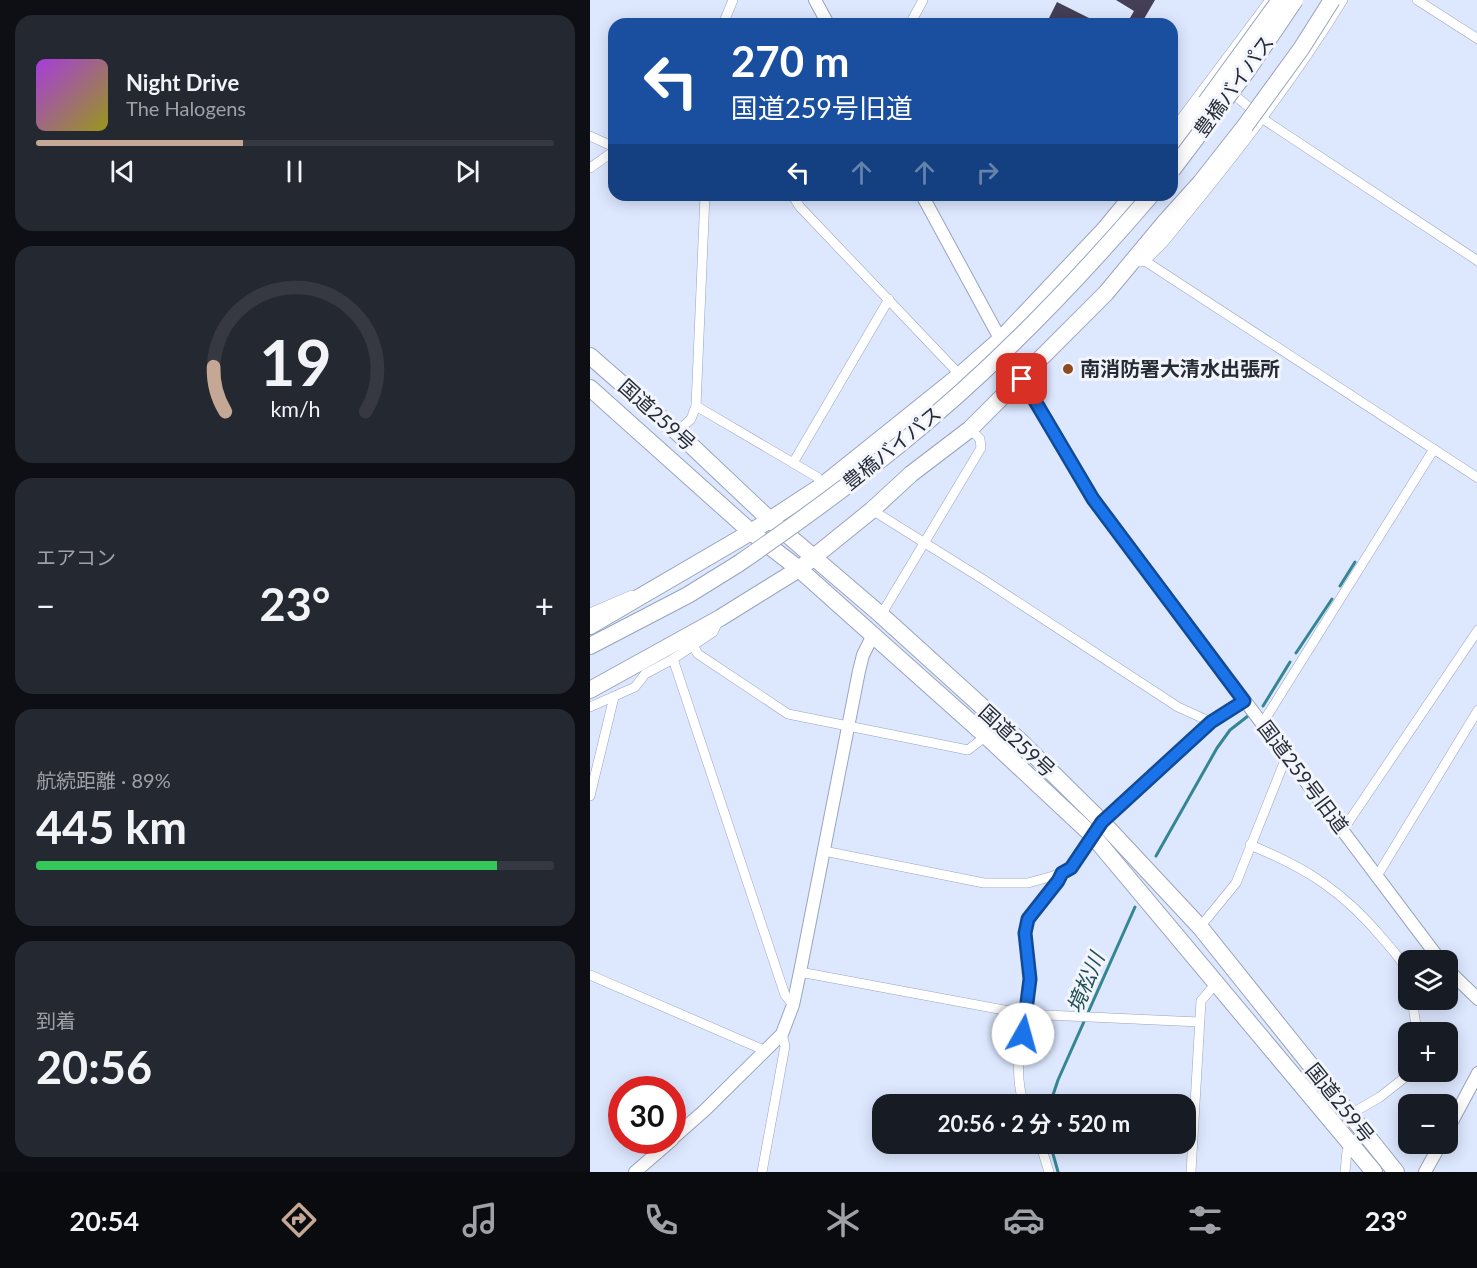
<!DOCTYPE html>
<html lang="ja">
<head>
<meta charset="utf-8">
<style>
  body { margin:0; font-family:Lato,"Noto Sans JP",sans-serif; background:#242831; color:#f1f3f6; height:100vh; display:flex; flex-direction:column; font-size:22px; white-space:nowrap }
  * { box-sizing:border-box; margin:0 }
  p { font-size:20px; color:#9ea1a6 }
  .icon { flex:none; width:33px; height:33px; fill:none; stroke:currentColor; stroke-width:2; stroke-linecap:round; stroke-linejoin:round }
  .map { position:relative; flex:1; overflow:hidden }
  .sheet { display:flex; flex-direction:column; gap:15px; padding:15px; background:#0d0f14; width:590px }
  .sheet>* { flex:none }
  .banner { position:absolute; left:18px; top:18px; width:570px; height:183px; border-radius:18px; box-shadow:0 3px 15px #0003; background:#1a4fa0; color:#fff; overflow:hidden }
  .buttons { position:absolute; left:808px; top:950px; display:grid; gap:12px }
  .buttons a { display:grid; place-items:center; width:60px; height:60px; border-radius:12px; background:#171b24; box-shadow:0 3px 15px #0003; font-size:30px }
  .speed { position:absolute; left:18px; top:1076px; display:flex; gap:12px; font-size:30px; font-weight:700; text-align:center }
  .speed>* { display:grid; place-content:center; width:78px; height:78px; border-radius:50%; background:#171b24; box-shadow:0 3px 15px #0003; line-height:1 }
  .speed .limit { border:9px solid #d22; background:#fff; color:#111 }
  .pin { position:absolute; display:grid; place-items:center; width:51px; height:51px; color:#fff; margin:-26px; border-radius:12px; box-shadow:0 3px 9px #0006 }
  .me { position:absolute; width:66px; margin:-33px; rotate:7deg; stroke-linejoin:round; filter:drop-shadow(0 0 4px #0008) }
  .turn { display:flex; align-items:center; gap:21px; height:126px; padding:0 24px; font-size:27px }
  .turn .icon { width:78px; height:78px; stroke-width:2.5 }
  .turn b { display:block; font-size:42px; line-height:51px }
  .lanes { display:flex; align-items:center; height:57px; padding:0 24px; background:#0003; justify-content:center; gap:30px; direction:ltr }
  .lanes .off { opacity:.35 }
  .big { font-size:45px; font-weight:700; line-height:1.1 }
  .sheet .tile { flex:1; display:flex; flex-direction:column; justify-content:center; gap:9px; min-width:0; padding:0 21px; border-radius:18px; background:#242831 }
  .sheet .dial { align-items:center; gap:0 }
  .dial svg { height:156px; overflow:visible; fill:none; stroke:#363941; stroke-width:7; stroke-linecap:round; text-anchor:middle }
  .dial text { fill:#f1f3f6; stroke:none }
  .song { display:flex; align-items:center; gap:18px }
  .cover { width:72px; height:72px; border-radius:9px; background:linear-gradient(135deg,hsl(280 70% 55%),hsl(60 70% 35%)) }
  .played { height:6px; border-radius:3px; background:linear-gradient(90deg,#c5a795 40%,#363941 40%) }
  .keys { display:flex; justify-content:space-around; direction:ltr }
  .heat { display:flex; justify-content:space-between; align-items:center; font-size:33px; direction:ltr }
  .charge { height:9px; border-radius:4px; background:linear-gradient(90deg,#34c759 89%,#363941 0) }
  .trip { position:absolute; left:282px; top:1094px; width:324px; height:60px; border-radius:18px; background:#171b24; box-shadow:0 3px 15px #0003; font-weight:700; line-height:60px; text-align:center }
  .tabs { display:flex; height:96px; justify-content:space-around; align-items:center; background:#090b0e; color:#9ea1a6 }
  .tabs .icon { width:42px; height:42px }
  .tabs .active { color:#c5a795 }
  .tabs b { font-size:27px; color:#f1f3f6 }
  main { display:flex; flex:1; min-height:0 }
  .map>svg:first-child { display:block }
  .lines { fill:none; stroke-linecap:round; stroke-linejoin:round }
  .stream { stroke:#358593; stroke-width:3 }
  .building { fill:#443e56 }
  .minor-casing { stroke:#98a4be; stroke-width:10 }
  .tertiary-casing { stroke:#98a4be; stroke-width:14 }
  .trunk-casing { stroke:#98a4be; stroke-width:18 }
  .minor { stroke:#fff; stroke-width:9 }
  .tertiary { stroke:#fff; stroke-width:12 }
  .trunk { stroke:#fff; stroke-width:16 }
  .trunk-bridge-casing { stroke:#98a4be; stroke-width:18; stroke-linecap:butt }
  .trunk-bridge { stroke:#fff; stroke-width:16 }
  .route-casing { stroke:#114b97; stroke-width:15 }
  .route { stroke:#1a73e8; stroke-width:10 }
  .poi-dot { fill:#8f4b1f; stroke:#f2f5fb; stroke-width:2 }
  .labels { text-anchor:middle; stroke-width:6; stroke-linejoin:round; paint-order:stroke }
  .street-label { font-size:20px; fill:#262b36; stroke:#f2f5fb }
  .poi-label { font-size:20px; font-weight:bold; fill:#262b36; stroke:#f2f5fb; text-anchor:start }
  .water-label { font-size:21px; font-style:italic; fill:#215158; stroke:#f2f5fb }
</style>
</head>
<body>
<main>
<section class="sheet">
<div class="tile">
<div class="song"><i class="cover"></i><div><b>Night Drive</b><p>The Halogens</p></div></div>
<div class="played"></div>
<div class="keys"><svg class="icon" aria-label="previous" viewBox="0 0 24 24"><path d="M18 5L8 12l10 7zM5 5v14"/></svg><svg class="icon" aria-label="pause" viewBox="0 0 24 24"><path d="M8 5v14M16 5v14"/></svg><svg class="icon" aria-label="next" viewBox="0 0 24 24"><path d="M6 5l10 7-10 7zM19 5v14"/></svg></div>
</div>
<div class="tile dial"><svg viewBox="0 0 100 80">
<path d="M14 69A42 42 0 1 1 86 69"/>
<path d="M14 69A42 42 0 0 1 8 46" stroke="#c5a795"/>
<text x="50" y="56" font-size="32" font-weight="700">19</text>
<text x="50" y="72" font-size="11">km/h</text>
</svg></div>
<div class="tile"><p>エアコン</p>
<div class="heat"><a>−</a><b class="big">23°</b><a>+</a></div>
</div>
<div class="tile"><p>航続距離 · 89%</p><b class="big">445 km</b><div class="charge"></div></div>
<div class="tile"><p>到着</p><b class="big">20:56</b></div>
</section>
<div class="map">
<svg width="888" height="1172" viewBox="0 0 888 1172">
  <rect width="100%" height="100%" fill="#dde8ff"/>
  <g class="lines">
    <g class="stream">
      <path d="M750,586L765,562"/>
      <path d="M706,653L742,599"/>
      <path d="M673,706L700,662"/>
      <path d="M566,856L627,748L640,730L658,716"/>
      <path d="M460,1104L468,1080L545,907"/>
      <path d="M460,1143L468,1172"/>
    </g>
  </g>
  <g class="building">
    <path d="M526,0H565L551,24L540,18L544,11Z"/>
    <path d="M467,2L511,24H456Z"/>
  </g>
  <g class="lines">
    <defs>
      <g id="minor">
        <path d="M827,0L888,39"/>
        <path d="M133,24L143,0"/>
        <path d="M320,24L333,0"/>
        <path d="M623,77L673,119L888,261"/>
        <path d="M582,131L680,0"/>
        <path d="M0,136L24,147"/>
        <path d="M0,168L24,151"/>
        <path d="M202,195L210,207L370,375"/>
        <path d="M555,261L888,478"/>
        <path d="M550,262L555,261L573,243C638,165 700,86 753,0"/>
        <path d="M106,406L227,477L233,485"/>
        <path d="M87,432L101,419L106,406L115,195"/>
        <path d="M203,463L299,299"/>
        <path d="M282,510L394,580L588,707L621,722"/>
        <path d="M0,613L42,595"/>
        <path d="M291,615L391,448L390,439L380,429"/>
        <path d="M103,646L108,654L198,714L378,750L396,736"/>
        <path d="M83,659L195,995L203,1005"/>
        <path d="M0,707L45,687L55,674L83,659L123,632L128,622"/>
        <path d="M672,724L844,449"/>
        <path d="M0,796L24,697"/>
        <path d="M753,830L888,630"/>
        <path d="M660,845C717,868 754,892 794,940C804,952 814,962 819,977"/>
        <path d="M234,851L394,883H438L463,876L481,868L512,822L621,722L654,701"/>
        <path d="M787,876L888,710"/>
        <path d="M610,927L646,883L697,755"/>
        <path d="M210,972L435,1014L609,1022"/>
        <path d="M0,975L176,1051"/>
        <path d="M822,999L827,1032"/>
        <path d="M434,1104C420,1064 437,1022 440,981C442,961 431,941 437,921C441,907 464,889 472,873"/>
        <path d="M759,1115L790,1097L823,1071"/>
        <path d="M450,1143L459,1172"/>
        <path d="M172,1172L195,1046L192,1034"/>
        <path d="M601,1172L611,1001L627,982"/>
        <path d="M755,1172L757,1151L764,1146"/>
      </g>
      <g id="tertiary">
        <path d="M225,0L238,24"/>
        <path d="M332,195L432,379L503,499L850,960"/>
        <path d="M858,970L888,999"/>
        <path d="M858,1129L888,1073"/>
        <path d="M82,1139L115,1110L192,1034L203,1005L210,972L269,671L273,655L283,635"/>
        <path d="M45,1172L82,1140"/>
        <path d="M835,1172L851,1143"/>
      </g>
      <g id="trunk">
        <path d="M582,146L616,102"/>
        <path d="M0,356L87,432L179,519L291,615L429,740L512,822L610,927L806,1172"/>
        <path d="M0,388L161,532L209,569L396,736L503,836L784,1172"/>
        <path d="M0,626L161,532L233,485L370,375L411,339L514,230L543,195"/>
        <path d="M0,646L98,595L148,564"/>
        <path d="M0,690L130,618L209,569L282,510L321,474L380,429L516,293L575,222L611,182L655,126"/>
      </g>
    </defs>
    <use href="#minor" class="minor-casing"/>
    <use href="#tertiary" class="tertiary-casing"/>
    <use href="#trunk" class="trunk-casing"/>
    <use href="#minor" class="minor"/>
    <use href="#tertiary" class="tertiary"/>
    <use href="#trunk" class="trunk"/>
    <defs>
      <g id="trunk-bridge">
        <path d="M616,102L690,0"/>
        <path d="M655,126L711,49L742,0"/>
        <path d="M582,170L657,71L705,0"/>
        <path d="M148,564C203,526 257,487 309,445C401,371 484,285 561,195"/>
      </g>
    </defs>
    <use href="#trunk-bridge" class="trunk-bridge-casing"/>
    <use href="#trunk-bridge" class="trunk-bridge"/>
  </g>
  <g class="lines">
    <defs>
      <path id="route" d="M432,379L503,499L654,701L621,722L512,822L481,868L472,873L468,881L438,919L435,933L440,979L433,1034"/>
    </defs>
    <use href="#route" class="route-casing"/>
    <use href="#route" class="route"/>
  </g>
  <circle class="poi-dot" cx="478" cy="369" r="6"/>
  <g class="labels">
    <g class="street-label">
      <text transform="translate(644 86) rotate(-54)" y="7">豊橋バイパス</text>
      <text transform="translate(67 415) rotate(42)" y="7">国道259号</text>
      <text transform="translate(302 448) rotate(-39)" y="7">豊橋バイパス</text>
      <text transform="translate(427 741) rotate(43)" y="7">国道259号</text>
      <text transform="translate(713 777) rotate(53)" y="7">国道259号旧道</text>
      <text transform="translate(750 1103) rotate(51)" y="7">国道259号</text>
    </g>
    <g class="poi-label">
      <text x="490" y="376">南消防署大清水出張所</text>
    </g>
    <g class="water-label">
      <text transform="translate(496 983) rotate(-67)" y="7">境松川</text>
    </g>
  </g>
</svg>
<div class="buttons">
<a><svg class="icon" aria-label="layers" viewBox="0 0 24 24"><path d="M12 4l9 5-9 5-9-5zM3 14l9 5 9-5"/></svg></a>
<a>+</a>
<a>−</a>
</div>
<div class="speed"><div class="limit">30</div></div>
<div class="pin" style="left:432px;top:379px;background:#d93025"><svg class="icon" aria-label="arrive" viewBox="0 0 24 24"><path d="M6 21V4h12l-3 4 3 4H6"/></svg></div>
<svg class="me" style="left:433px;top:1034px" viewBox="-20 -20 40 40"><circle r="19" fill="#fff"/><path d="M0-13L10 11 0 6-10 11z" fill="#1a73e8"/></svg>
<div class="trip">20:56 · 2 分 · 520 m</div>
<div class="banner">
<div class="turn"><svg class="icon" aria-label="left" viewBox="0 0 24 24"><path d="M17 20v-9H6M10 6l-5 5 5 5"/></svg><div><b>270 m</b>国道259号旧道</div></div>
<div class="lanes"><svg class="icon" aria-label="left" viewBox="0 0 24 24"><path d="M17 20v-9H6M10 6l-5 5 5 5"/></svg><svg class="icon off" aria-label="ahead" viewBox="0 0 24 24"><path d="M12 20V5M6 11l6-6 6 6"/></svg><svg class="icon off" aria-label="ahead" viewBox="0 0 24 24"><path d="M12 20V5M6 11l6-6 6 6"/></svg><svg class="icon off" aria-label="right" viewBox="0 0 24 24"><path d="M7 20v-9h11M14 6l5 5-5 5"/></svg></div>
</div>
</div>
</main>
<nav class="tabs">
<b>20:54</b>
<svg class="icon active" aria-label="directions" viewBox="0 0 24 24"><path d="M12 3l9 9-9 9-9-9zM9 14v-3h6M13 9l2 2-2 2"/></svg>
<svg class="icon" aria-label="music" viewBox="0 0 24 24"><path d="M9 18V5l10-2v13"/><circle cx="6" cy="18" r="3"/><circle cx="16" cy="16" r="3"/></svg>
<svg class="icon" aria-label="phone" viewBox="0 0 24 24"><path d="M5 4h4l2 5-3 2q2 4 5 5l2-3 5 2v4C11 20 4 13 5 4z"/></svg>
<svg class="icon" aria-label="climate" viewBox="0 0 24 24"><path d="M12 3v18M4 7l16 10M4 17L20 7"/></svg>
<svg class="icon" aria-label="car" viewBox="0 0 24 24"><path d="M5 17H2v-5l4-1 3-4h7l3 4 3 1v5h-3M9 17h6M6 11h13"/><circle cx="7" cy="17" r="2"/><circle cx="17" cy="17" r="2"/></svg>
<svg class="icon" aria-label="filters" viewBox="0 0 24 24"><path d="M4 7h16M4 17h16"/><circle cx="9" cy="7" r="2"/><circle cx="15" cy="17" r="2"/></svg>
<b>23°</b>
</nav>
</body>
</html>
